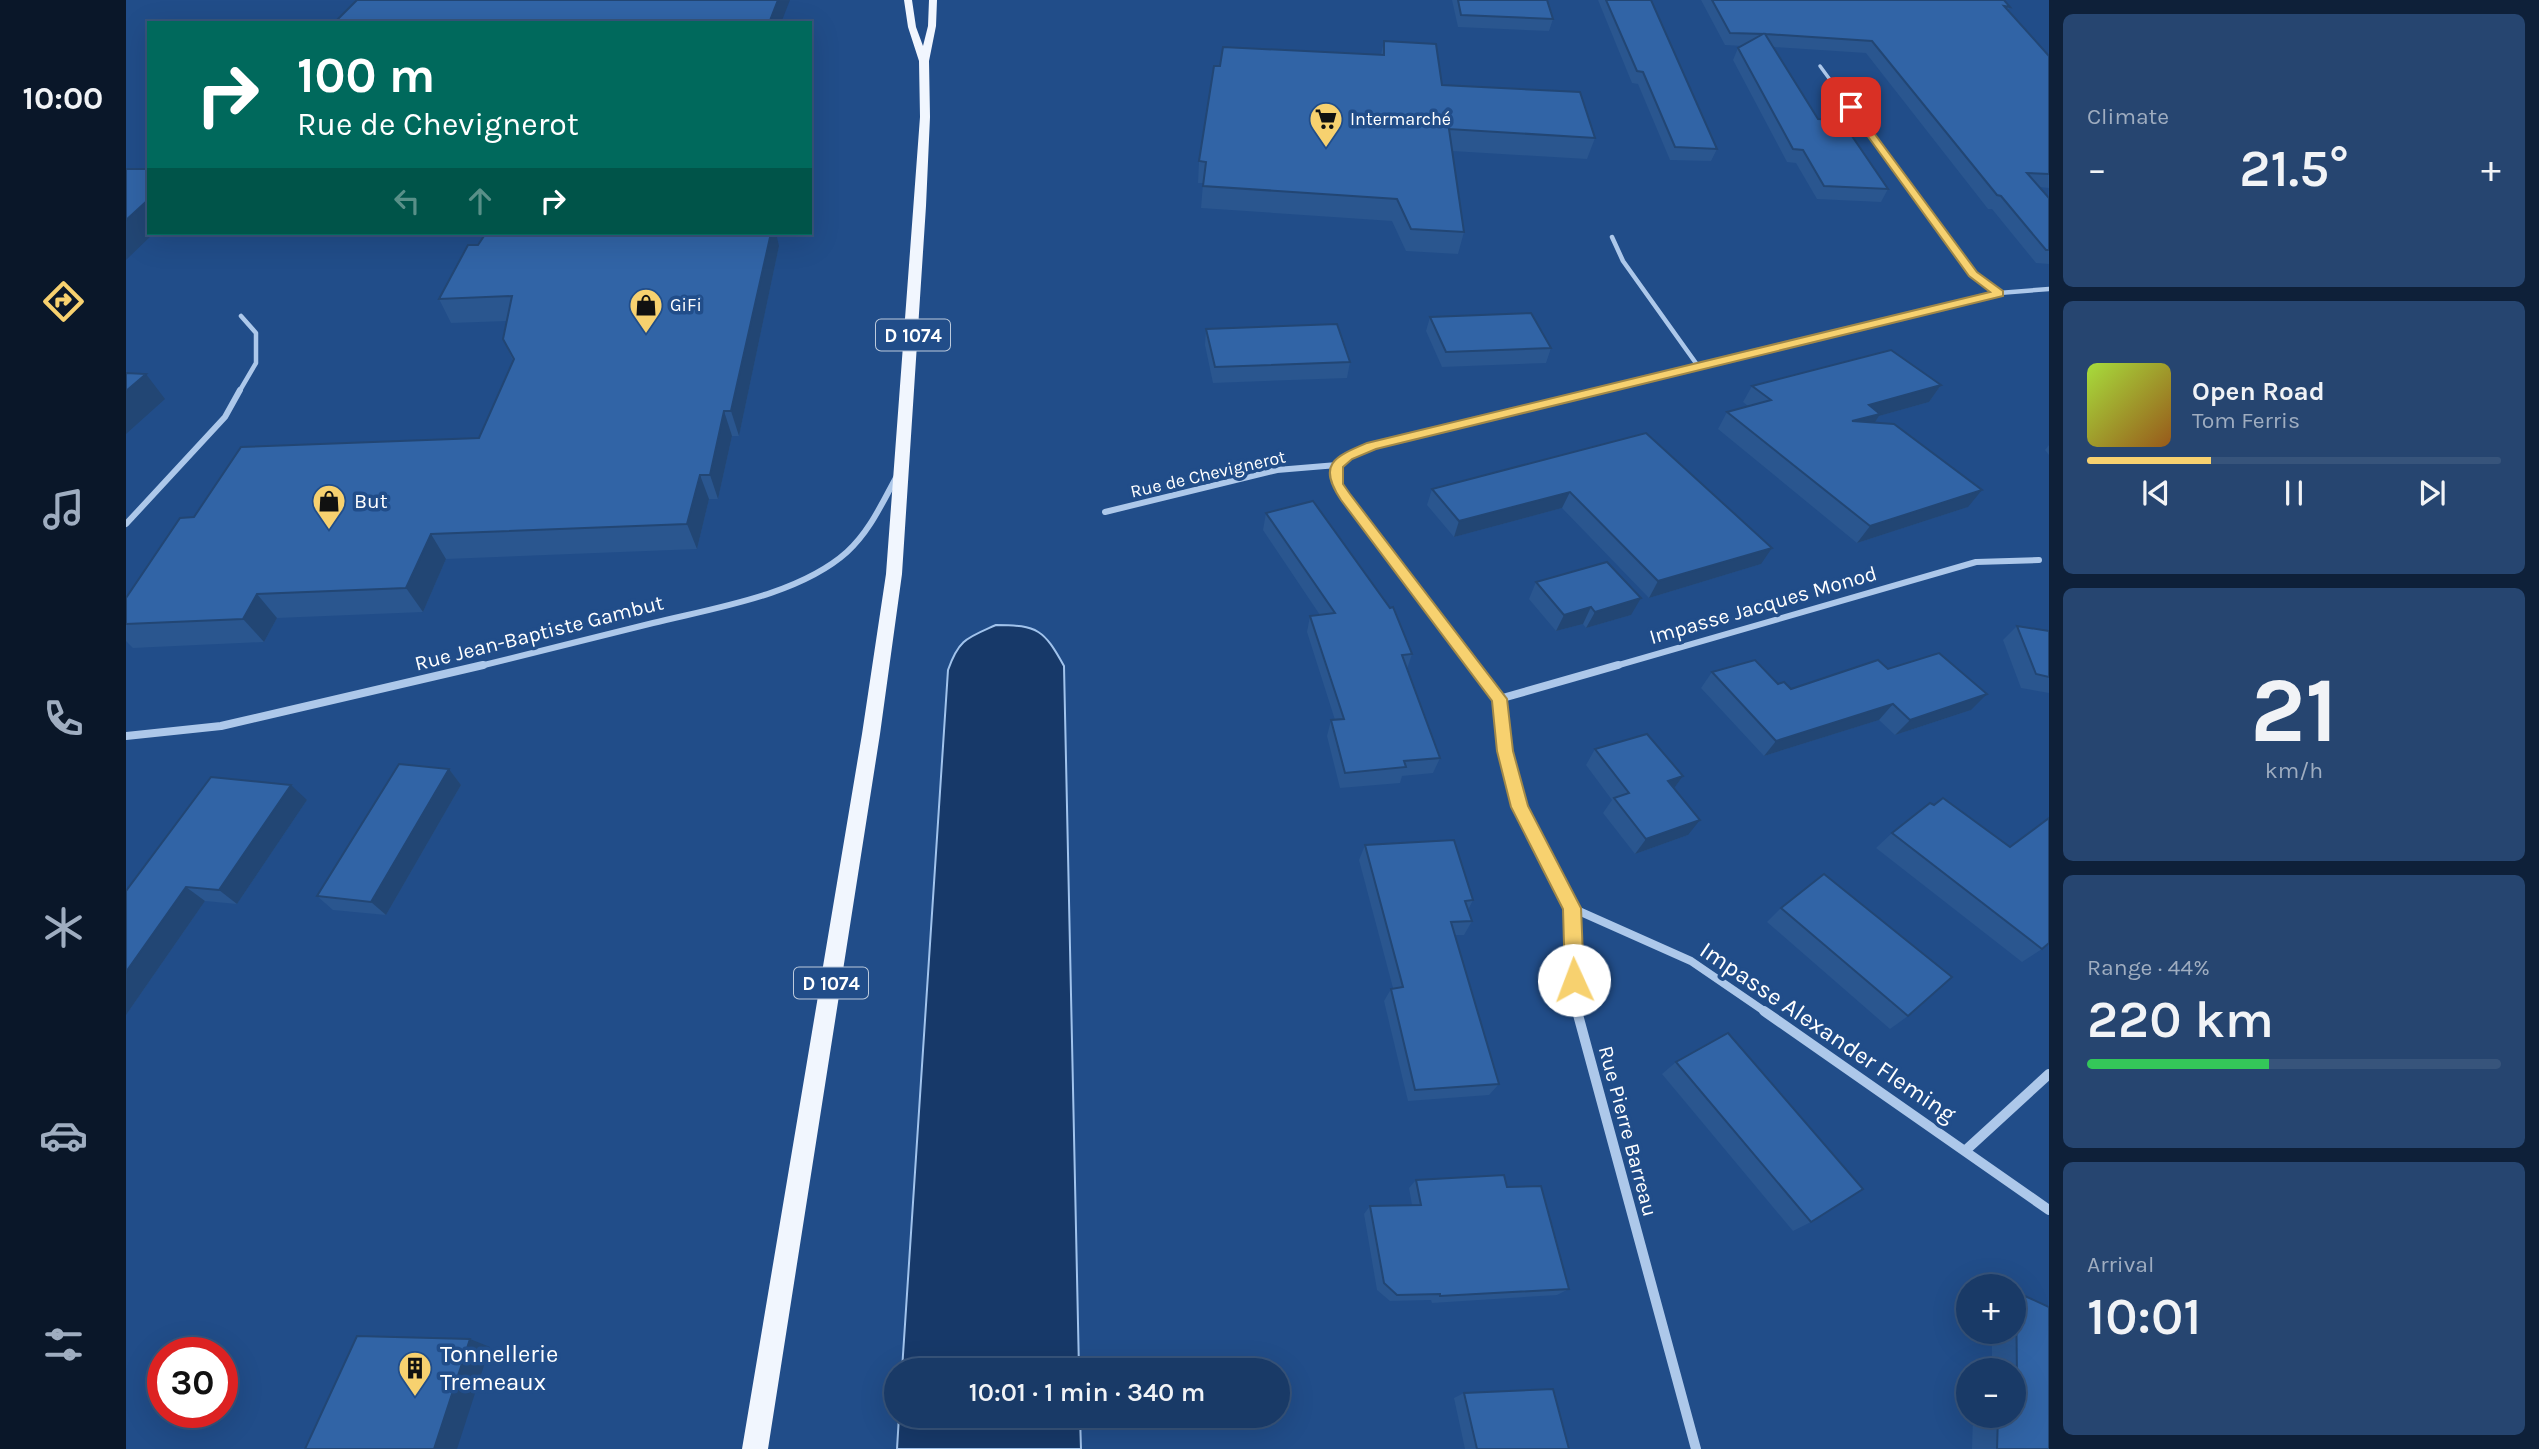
<!DOCTYPE html>
<html lang="en">
<head>
<meta charset="utf-8">
<style>
  body { margin:0; font-family:Karla,sans-serif; background:#264570; color:#f1f3f6; height:100vh; display:flex; flex-direction:column; font-size:26px; white-space:nowrap }
  * { box-sizing:border-box; margin:0 }
  p { font-size:23px; color:#9fadc0 }
  .icon { flex:none; width:38px; height:38px; fill:none; stroke:currentColor; stroke-width:2; stroke-linecap:round; stroke-linejoin:round }
  .map { position:relative; flex:1; overflow:hidden }
  .side { display:flex; flex-direction:column; gap:14px; padding:14px; background:#0e2039; width:490px }
  .side>* { flex:none }
  .guide { position:absolute; left:21px; top:21px; width:665px; height:214px; border-radius:0px; box-shadow:0 7px 28px #0002,0 0 0 2px #37547b; background:#00695c; color:#fff; overflow:hidden }
  .buttons { position:absolute; left:1830px; top:1274px; display:grid; gap:14px }
  .buttons a { display:grid; place-items:center; width:70px; height:70px; border-radius:50%; background:#193a67; box-shadow:0 7px 28px #0002,0 0 0 2px #37547b; font-size:35px }
  .speed { position:absolute; left:21px; top:1337px; display:flex; gap:14px; font-size:35px; font-weight:700; text-align:center }
  .speed>* { display:grid; place-content:center; width:91px; height:91px; border-radius:50%; background:#193a67; box-shadow:0 7px 28px #0002,0 0 0 2px #37547b; line-height:1 }
  .speed .limit { border:10px solid #d22; background:#fff; color:#111 }
  .pin { position:absolute; display:grid; place-items:center; width:60px; height:60px; color:#fff; margin:-30px; border-radius:14px; box-shadow:0 4px 10px #0006 }
  .me { position:absolute; width:77px; margin:-38px; rotate:358deg; stroke-linejoin:round; filter:drop-shadow(0 0 5px #0008) }
  .turn { display:flex; align-items:center; gap:24px; height:147px; padding:0 35px; font-size:32px }
  .turn .icon { width:91px; height:91px; stroke-width:2.5 }
  .turn b { display:block; font-size:49px; line-height:60px }
  .lanes { display:flex; align-items:center; height:66px; padding:0 35px; background:#0003; justify-content:center; gap:35px; direction:ltr }
  .lanes .off { opacity:.35 }
  .big { font-size:52px; font-weight:600; line-height:1.1 }
  .side .widget { flex:1; display:flex; flex-direction:column; justify-content:center; gap:10px; min-width:0; padding:0 24px; border-radius:10px; background:#264570 }
  .side .dial { align-items:center; gap:0 }
  .dial b { font-size:91px; line-height:1 }
  .song { display:flex; align-items:center; gap:21px }
  .cover { width:84px; height:84px; border-radius:10px; background:linear-gradient(135deg,hsl(80 70% 55%),hsl(30 70% 35%)) }
  .played { height:7px; border-radius:4px; background:linear-gradient(90deg,#f7d16f 30%,#37547b 30%) }
  .keys { display:flex; justify-content:space-around; direction:ltr }
  .heat { display:flex; justify-content:space-between; align-items:center; font-size:38px; direction:ltr }
  .charge { height:10px; border-radius:5px; background:linear-gradient(90deg,#34c759 44%,#37547b 0) }
  .trip { position:absolute; left:758px; top:1358px; width:406px; height:70px; border-radius:35px; background:#193a67; box-shadow:0 7px 28px #0002,0 0 0 2px #37547b; font-weight:600; line-height:70px; text-align:center }
  main { display:flex; flex:1; min-height:0 }
  .tabs { display:flex; flex-direction:column; width:126px; justify-content:space-around; align-items:center; background:#0a1729; color:#9fadc0 }
  .tabs .icon { width:49px; height:49px }
  .tabs .current { color:#f7d16f }
  .tabs b { font-size:32px; color:#f1f3f6 }
  .map>svg:first-child { display:block }
  .water { fill:#173969; stroke:#a1c3ec; stroke-width:2 }
  .lines { fill:none; stroke-linecap:round; stroke-linejoin:round }
  .street-far4 { stroke:#adc8ea; stroke-width:3.5 }
  .street-far3 { stroke:#adc8ea; stroke-width:4.5 }
  .street-far2 { stroke:#adc8ea; stroke-width:6 }
  .street-far1 { stroke:#adc8ea; stroke-width:8 }
  .street { stroke:#adc8ea; stroke-width:10 }
  .primary { fill:#f1f6fe; fill-rule:evenodd }
  .wall { fill:#2a568f }
  .shaded-wall { fill:#224674 }
  .building { fill:#3164a6; stroke:#224674; stroke-width:2 }
  .route { fill:#f7d16f; stroke:#a18848; stroke-width:2 }
  .labels { text-anchor:middle; stroke-width:7; stroke-linejoin:round; paint-order:stroke }
  .far-poi-label { font-size:18px; fill:#fff; stroke:#214d89; text-anchor:start }
  .far-street-label { font-size:18px; fill:#fff; stroke:#214d89 }
  .shield { fill:#214d89; stroke:#bccadc; stroke-width:2 }
  .shield-label { font-size:19px; font-weight:bold; fill:#fff }
  .poi-label { font-size:21px; fill:#fff; stroke:#214d89; text-anchor:start }
  .street-label { font-size:21px; fill:#fff; stroke:#214d89 }
  .near-street-label { font-size:24px; fill:#fff; stroke:#214d89 }
  .near-poi-label { font-size:24px; fill:#fff; stroke:#214d89; text-anchor:start }
</style>
</head>
<body>
<main>
<nav class="tabs">
<b>10:00</b>
<svg class="icon current" aria-label="directions" viewBox="0 0 24 24"><path d="M12 3l9 9-9 9-9-9zM9 14v-3h6M13 9l2 2-2 2"/></svg>
<svg class="icon" aria-label="music" viewBox="0 0 24 24"><path d="M9 18V5l10-2v13"/><circle cx="6" cy="18" r="3"/><circle cx="16" cy="16" r="3"/></svg>
<svg class="icon" aria-label="phone" viewBox="0 0 24 24"><path d="M5 4h4l2 5-3 2q2 4 5 5l2-3 5 2v4C11 20 4 13 5 4z"/></svg>
<svg class="icon" aria-label="climate" viewBox="0 0 24 24"><path d="M12 3v18M4 7l16 10M4 17L20 7"/></svg>
<svg class="icon" aria-label="car" viewBox="0 0 24 24"><path d="M5 17H2v-5l4-1 3-4h7l3 4 3 1v5h-3M9 17h6M6 11h13"/><circle cx="7" cy="17" r="2"/><circle cx="17" cy="17" r="2"/></svg>
<svg class="icon" aria-label="filters" viewBox="0 0 24 24"><path d="M4 7h16M4 17h16"/><circle cx="9" cy="7" r="2"/><circle cx="15" cy="17" r="2"/></svg>
</nav>
<div class="map">
<svg width="1923" height="1449" viewBox="0 0 1923 1449">
  <rect width="100%" height="100%" fill="#214d89"/>
  <g class="water">
    <path d="M870,625C912,625 918,630 938,666L953,1370H776L822,670C833,639 841,638 870,625Z"/>
    <path d="M773,1416H954L955,1449H771Z"/>
  </g>
  <g class="lines">
    <path class="street-far4" d="M1694,66L1773,174"/>
    <g class="street-far3">
      <path d="M1772,172L1847,274L1873,293"/>
      <path d="M1486,237L1497,261L1572,366"/>
      <path d="M113,392L130,363V333L115,316"/>
      <path d="M1467,392L1873,293L1923,289"/>
    </g>
    <g class="street-far2">
      <path d="M1211,465L1210,478L1219,497L1348,667"/>
      <path d="M979,512L1151,470L1211,465L1221,456L1246,446L1474,390"/>
      <path d="M0,524L99,417L114,390"/>
      <path d="M350,667C409,652 468,638 527,623C588,608 673,595 721,552C744,531 756,503 771,476"/>
      <path d="M1486,667L1850,562L1913,560"/>
    </g>
    <g class="street-far1">
      <path d="M1347,665L1373,699L1379,750L1393,807L1446,908L1451,1013"/>
      <path d="M1373,699L1492,665"/>
      <path d="M0,736L95,726L357,665"/>
      <path d="M1446,908L1565,961L1641,1013"/>
    </g>
    <g class="street">
      <path d="M1451,1011L1570,1449"/>
      <path d="M1638,1011L1923,1210"/>
      <path d="M1840,1150L1923,1074"/>
    </g>
    <path class="primary" d="M778,0H786L790,27L797,46L802,26L803,0H811L810,26L803,61L804,117L800,206L776,574L754,734L642,1449H616L736,734L760,574L794,117L793,61L782,27Z"/>
  </g>
  <g class="wall">
    <path d="M1326,0H1421L1427,19L1423,31L1332,27Z"/>
    <path d="M1472,0H1525L1591,149L1585,161L1544,160L1512,84L1506,83Z"/>
    <path d="M1575,0H1878L1884,7L1881,10L1923,56V188L1914,187L1923,198V264L1910,263L1866,209H1862L1740,53L1647,47L1692,119L1762,189L1755,202L1691,199L1670,163L1661,162L1607,60L1612,48L1617,46L1599,45Z"/>
    <path d="M1258,41L1316,85L1469,138L1461,159L1326,151L1338,232L1332,254L1280,251L1266,221L1075,208L1077,183H1072L1073,161L1094,66L1255,55Z"/>
    <path d="M653,246L613,436H606L592,499H583L571,549L320,559L297,612L151,618L138,642L7,648L0,641V598L68,517L353,438L387,361L377,339L381,321L325,323L313,299Z"/>
    <path d="M1304,317L1425,348L1420,363L1316,367L1300,331Z"/>
    <path d="M1080,329L1224,362L1221,378L1087,383L1079,345Z"/>
    <path d="M1815,385L1803,402L1753,416L1748,423L1842,507L1731,543L1592,429L1601,412L1622,406L1617,402L1626,386Z"/>
    <path d="M1923,445V455L1919,450Z"/>
    <path d="M1442,454L1635,564L1523,598L1436,508L1328,537L1301,505L1306,489Z"/>
    <path d="M1140,513L1286,654L1281,669L1314,758L1307,773L1276,776L1274,783L1214,788L1201,736L1205,720H1209L1181,632L1184,616L1194,615L1137,530Z"/>
    <path d="M1410,582L1505,615L1460,628L1457,624L1430,631L1403,599Z"/>
    <path d="M1891,626L1923,631V693L1895,688L1877,640Z"/>
    <path d="M1762,669L1845,710L1769,735L1753,720L1638,756L1575,688L1586,672L1652,684L1665,689Z"/>
    <path d="M1469,749L1557,776L1548,788L1562,835L1509,854L1477,813L1486,800L1460,765Z"/>
    <path d="M323,769L335,785L260,915L207,910L191,896Z"/>
    <path d="M85,777L181,800L111,904L79,901L0,1015Z"/>
    <path d="M1766,833L1916,949L1896,962L1750,848Z"/>
    <path d="M1239,845L1347,900L1342,910L1346,921L1338,935H1329L1373,1084L1363,1095L1282,1101L1258,1001L1265,989L1267,988L1233,860Z"/>
    <path d="M1655,908L1782,1016L1764,1029L1641,922Z"/>
    <path d="M1550,1062L1685,1222L1667,1231L1536,1074Z"/>
    <path d="M1290,1180L1381,1187L1443,1289L1431,1295L1306,1303L1305,1300L1264,1301L1251,1290L1238,1214L1244,1206L1286,1205L1283,1188Z"/>
    <path d="M1890,1292L1923,1449H1846L1847,1416H1888V1370H1864H1866V1332H1888V1293Z"/>
    <path d="M1338,1393L1443,1449H1339L1328,1398Z"/>
  </g>
  <g class="shaded-wall">
    <path d="M652,0H664L655,23H643Z"/>
    <path d="M23,199V233H28L0,260V220Z"/>
    <path d="M645,233H650L653,246L613,436L605,411Z"/>
    <path d="M20,374L39,399L0,434V391Z"/>
    <path d="M1815,385L1803,402L1753,416L1743,431L1715,438L1743,405Z"/>
    <path d="M598,411L606,436L592,499L584,475Z"/>
    <path d="M574,475L583,499L571,549L561,524Z"/>
    <path d="M1856,490L1842,507L1731,543L1744,526Z"/>
    <path d="M1444,492L1436,508L1328,537L1333,521Z"/>
    <path d="M305,534L320,559L297,612L280,588Z"/>
    <path d="M1646,548L1635,564L1523,598L1532,581Z"/>
    <path d="M131,594L151,618L138,642L117,619Z"/>
    <path d="M1515,598L1505,615L1460,628L1469,612Z"/>
    <path d="M1465,607L1457,624L1430,631L1438,615Z"/>
    <path d="M1861,694L1845,710L1769,735L1784,720Z"/>
    <path d="M1767,704L1753,720L1638,756L1650,741Z"/>
    <path d="M323,769L335,785L260,915L245,902Z"/>
    <path d="M1557,776L1546,791L1542,781Z"/>
    <path d="M165,785L181,800L111,904L93,890Z"/>
    <path d="M1574,820L1562,835L1509,854L1520,839Z"/>
    <path d="M60,887L79,901L0,1015V972Z"/>
    <path d="M344,1339L364,1347L331,1449H308Z"/>
  </g>
  <g class="building">
    <path d="M231,0H652L643,23H208Z"/>
    <path d="M1332,0H1421L1427,19L1335,15Z"/>
    <path d="M1480,0H1525L1591,149L1549,147L1517,72L1511,71Z"/>
    <path d="M1586,0H1878L1884,7L1878,6L1923,56V174L1901,173L1923,198V250H1920L1875,196L1871,195L1746,41L1639,34L1692,119L1715,120L1762,189L1698,186L1677,150L1667,149L1612,48L1637,34L1604,33Z"/>
    <path d="M1258,41L1310,44L1316,85L1454,92L1469,138L1323,129L1338,232L1285,229L1271,199L1077,186L1080,162L1073,161L1088,66H1094L1097,47L1258,55Z"/>
    <path d="M0,169H23V199L0,220Z"/>
    <path d="M360,233H645L605,411H598L584,475H574L561,524L305,534L280,588L131,594L117,619L0,624V598L54,518L68,517L115,447L353,438L388,359L377,339L386,296L313,299L342,245H352Z"/>
    <path d="M1405,313L1425,348L1320,352L1304,317Z"/>
    <path d="M1211,324L1224,362L1089,367L1080,329Z"/>
    <path d="M1765,350L1815,385L1743,405L1754,414L1726,421L1768,424L1856,490L1744,526L1601,412L1645,400L1626,386Z"/>
    <path d="M0,373L20,374L0,391Z"/>
    <path d="M1520,433L1646,548L1532,581L1444,492L1333,521L1306,489Z"/>
    <path d="M1187,501L1264,608L1267,607L1286,654L1276,655L1314,758L1278,761L1280,767L1219,773L1205,720L1218,719L1184,616L1209,613L1140,513Z"/>
    <path d="M1481,562L1515,598L1469,612L1465,607L1438,615L1410,582Z"/>
    <path d="M1891,626L1923,631V677L1910,674Z"/>
    <path d="M1813,653L1861,694L1784,720L1767,704L1650,741L1586,672L1629,660L1652,684L1658,682L1665,689L1752,660L1762,669Z"/>
    <path d="M1521,734L1557,776L1542,781L1574,820L1520,839L1488,798L1503,793L1469,749Z"/>
    <path d="M273,764L323,769L245,902L191,896Z"/>
    <path d="M85,777L165,785L93,890L60,887L0,972V891Z"/>
    <path d="M1817,798L1884,847L1923,818V943L1916,949L1766,833L1804,803L1808,805Z"/>
    <path d="M1328,840L1347,900L1339,901L1346,921L1325,922L1373,1084L1289,1090L1265,989L1277,987L1239,845Z"/>
    <path d="M1698,874L1826,977L1782,1016L1655,908Z"/>
    <path d="M1602,1033L1737,1189L1685,1222L1550,1062Z"/>
    <path d="M1378,1175L1381,1187L1415,1186L1443,1289L1314,1296V1294L1271,1295L1258,1283L1244,1206L1295,1205L1290,1180Z"/>
    <path d="M1890,1292L1923,1307V1449H1871L1872,1416H1888V1376L1891,1377Z"/>
    <path d="M231,1336L344,1339L308,1449H179Z"/>
    <path d="M1427,1389L1443,1449H1351L1338,1393Z"/>
  </g>
  <path class="route" d="M1722,106H1728L1851,272L1877,291V296L1250,449L1226,459L1217,467V484L1224,494L1381,699L1387,751L1402,806L1455,908L1458,980L1455,986L1448,989L1442,986L1439,980L1437,909L1385,807L1371,751L1366,701L1215,500C1191,464 1208,457 1241,443L1864,292L1843,276L1722,109Z"/>
  <defs>
    <symbol id="supermarket-pin" viewBox="-11 -11 22 30"><path d="M0 17L-7.5 6A9.5 9.5 0 1 1 7.5 6Z" fill="#f7d16f" stroke="#214d89"/><path d="M-6-5.5h2.5l.6 2H6L4.5 2H-2.5L-4.4-4H-6ZM-1.5 3.2a1.3 1.3 0 1 0 .1 0ZM3 3.2a1.3 1.3 0 1 0 .1 0Z" fill="#111"/></symbol>
    <symbol id="shop-pin" viewBox="-11 -11 22 30"><path d="M0 17L-7.5 6A9.5 9.5 0 1 1 7.5 6Z" fill="#f7d16f" stroke="#214d89"/><path d="M-5-2.5h2.3a2.7 3.5 0 0 1 5.4 0H5L5.5 6h-11ZM-1.5-2.5h3a1.5 2.3 0 0 0-3 0Z" fill="#111"/></symbol>
    <symbol id="building-pin" viewBox="-11 -11 22 30"><path d="M0 17L-7.5 6A9.5 9.5 0 1 1 7.5 6Z" fill="#f7d16f" stroke="#214d89"/><path d="M-4-6H4V6H1V3H-1V6H-4ZM-2.5-4.3h1.7v1.8h-1.7ZM.8-4.3h1.7v1.8H.8ZM-2.5-1h1.7V.8h-1.7ZM.8-1h1.7V.8H.8Z" fill="#111"/></symbol>
  </defs>
  <g fill-rule="evenodd">
    <use href="#supermarket-pin" x="1181" y="100" width="38" height="52"/>
    <use href="#shop-pin" x="501" y="286" width="38" height="52"/>
    <use href="#shop-pin" x="184" y="482" width="38" height="52"/>
    <use href="#building-pin" x="270" y="1349" width="38" height="52"/>
  </g>
  <g class="labels">
    <g class="far-poi-label">
      <text x="1224" y="125">Intermarché</text>
      <text x="544" y="311">GiFi</text>
    </g>
    <g class="far-street-label">
      <text transform="translate(1082 474) rotate(-13)" y="6">Rue de Chevignerot</text>
    </g>
    <g class="shield">
      <rect x="750" y="319.5" width="74" height="31" rx="5"/>
      <rect x="668" y="967.5" width="74" height="31" rx="5"/>
    </g>
    <g class="shield-label">
      <text x="787" y="342">D 1074</text>
      <text x="705" y="990">D 1074</text>
    </g>
    <g class="poi-label">
      <text x="228" y="508">But</text>
    </g>
    <g class="street-label">
      <text transform="translate(1637 605) rotate(-16)" y="7">Impasse Jacques Monod</text>
      <text transform="translate(413 633) rotate(-14)" y="7">Rue Jean-Baptiste Gambut</text>
      <text transform="translate(1502 1131) rotate(75)" y="7">Rue Pierre Barreau</text>
    </g>
    <g class="near-street-label">
      <text transform="translate(1702 1032) rotate(34)" y="8">Impasse Alexander Fleming</text>
    </g>
    <g class="near-poi-label">
      <text x="314" y="1362">Tonnellerie<tspan x="314" dy="28">Tremeaux</tspan></text>
    </g>
  </g>
</svg>
<div class="buttons">
<a>+</a>
<a>−</a>
</div>
<div class="speed"><div class="limit">30</div></div>
<div class="pin" style="left:1725px;top:107px;background:#d93025"><svg class="icon" aria-label="arrive" viewBox="0 0 24 24"><path d="M6 21V4h12l-3 4 3 4H6"/></svg></div>
<svg class="me" style="left:1448px;top:980px" viewBox="-20 -20 40 40"><circle r="19" fill="#fff"/><path d="M0-13L10 11 0 6-10 11z" fill="#f7d16f"/></svg>
<div class="trip">10:01 · 1 min · 340 m</div>
<div class="guide">
<div class="turn"><svg class="icon" aria-label="right" viewBox="0 0 24 24"><path d="M7 20v-9h11M14 6l5 5-5 5"/></svg><div><b>100 m</b>Rue de Chevignerot</div></div>
<div class="lanes"><svg class="icon off" aria-label="left" viewBox="0 0 24 24"><path d="M17 20v-9H6M10 6l-5 5 5 5"/></svg><svg class="icon off" aria-label="ahead" viewBox="0 0 24 24"><path d="M12 20V5M6 11l6-6 6 6"/></svg><svg class="icon" aria-label="right" viewBox="0 0 24 24"><path d="M7 20v-9h11M14 6l5 5-5 5"/></svg></div>
</div>
</div>
<section class="side">
<div class="widget"><p>Climate</p>
<div class="heat"><a>−</a><b class="big">21.5°</b><a>+</a></div>
</div>
<div class="widget">
<div class="song"><i class="cover"></i><div><b>Open Road</b><p>Tom Ferris</p></div></div>
<div class="played"></div>
<div class="keys"><svg class="icon" aria-label="previous" viewBox="0 0 24 24"><path d="M18 5L8 12l10 7zM5 5v14"/></svg><svg class="icon" aria-label="pause" viewBox="0 0 24 24"><path d="M8 5v14M16 5v14"/></svg><svg class="icon" aria-label="next" viewBox="0 0 24 24"><path d="M6 5l10 7-10 7zM19 5v14"/></svg></div>
</div>
<div class="widget dial"><b>21</b><p>km/h</p></div>
<div class="widget"><p>Range · 44%</p><b class="big">220 km</b><div class="charge"></div></div>
<div class="widget"><p>Arrival</p><b class="big">10:01</b></div>
</section>
</main>
</body>
</html>
